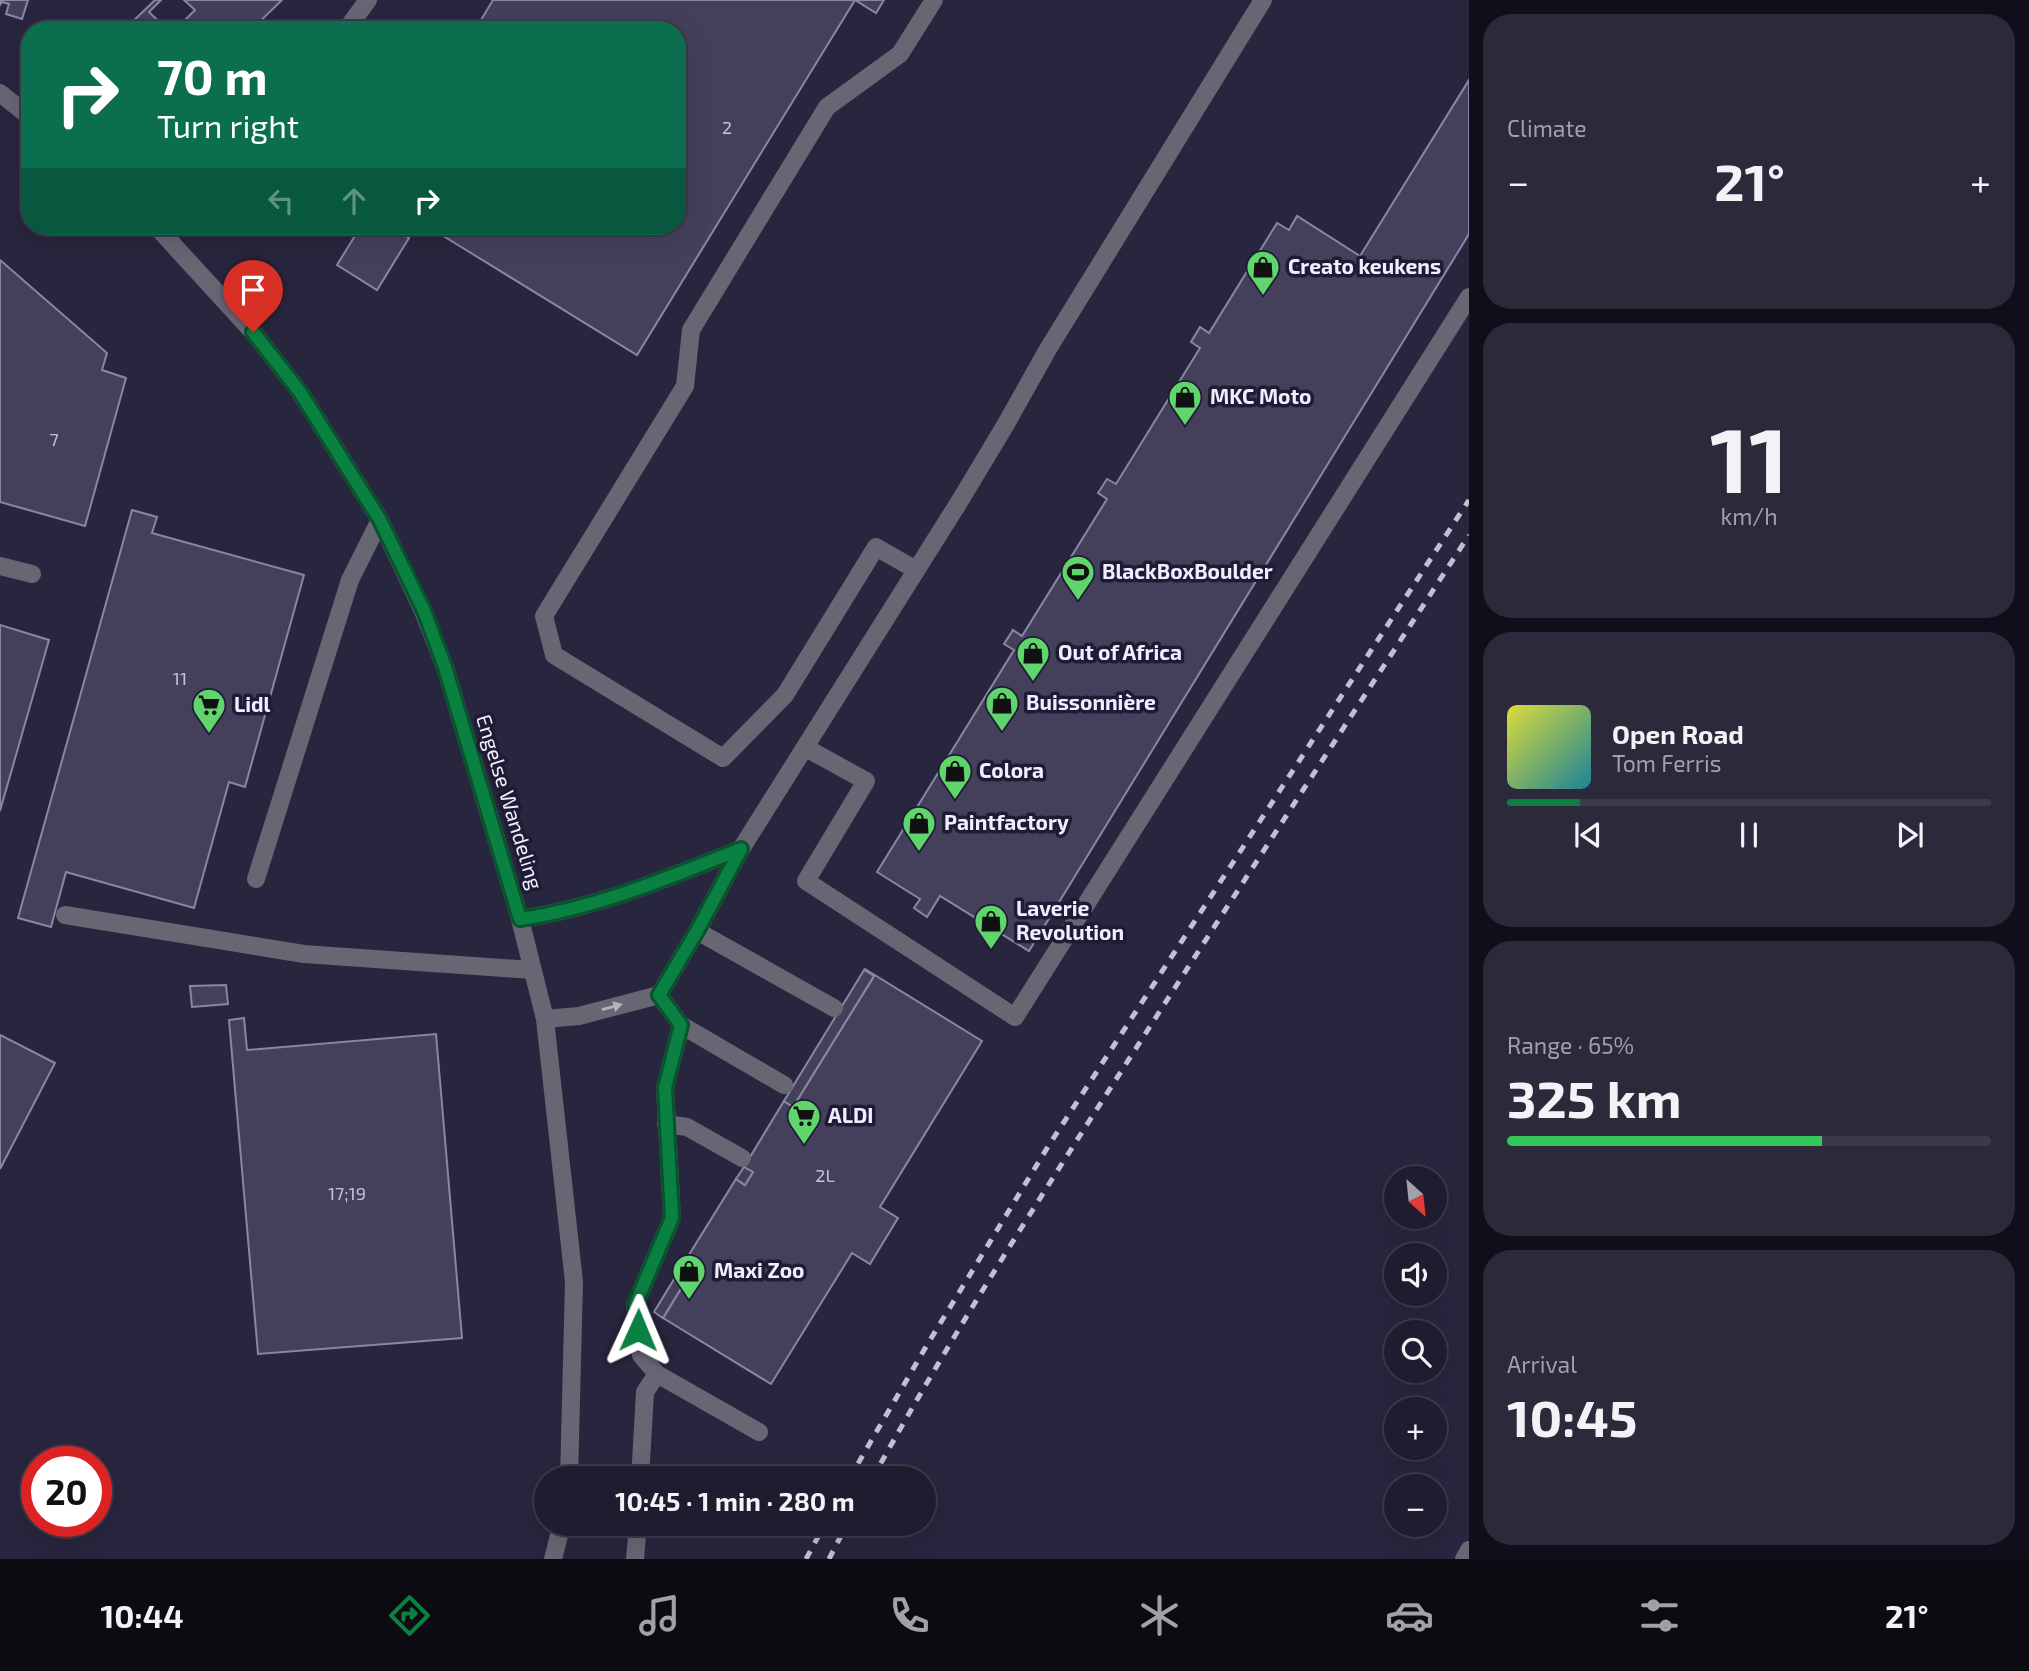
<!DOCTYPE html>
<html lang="en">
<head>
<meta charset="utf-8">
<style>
  body { margin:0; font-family:"Exo 2",sans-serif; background:#2b293a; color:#f1f3f6; height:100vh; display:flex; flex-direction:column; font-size:26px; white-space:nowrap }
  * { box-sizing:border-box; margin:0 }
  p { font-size:23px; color:#a1a1aa }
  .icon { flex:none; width:38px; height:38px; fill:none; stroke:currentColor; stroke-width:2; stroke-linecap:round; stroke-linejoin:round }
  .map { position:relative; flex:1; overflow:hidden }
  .details { display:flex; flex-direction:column; gap:14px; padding:14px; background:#100f19; width:560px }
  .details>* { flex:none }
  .guide { position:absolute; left:21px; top:21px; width:665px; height:214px; border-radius:28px; box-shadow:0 7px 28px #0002,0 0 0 2px #3c3a4a; background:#0b6e4f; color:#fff; overflow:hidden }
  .needle { width:46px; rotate:153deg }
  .buttons { position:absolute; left:1384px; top:1166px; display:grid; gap:14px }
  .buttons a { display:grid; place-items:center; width:63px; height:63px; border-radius:50%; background:#1e1c2e; box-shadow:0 7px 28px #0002,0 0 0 2px #3c3a4a; font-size:35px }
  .speed { position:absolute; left:21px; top:1446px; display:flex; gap:14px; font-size:35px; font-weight:700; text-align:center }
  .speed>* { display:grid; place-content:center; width:91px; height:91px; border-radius:50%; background:#1e1c2e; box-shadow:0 7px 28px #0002,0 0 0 2px #3c3a4a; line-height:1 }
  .speed .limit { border:10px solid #d22; background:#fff; color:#111 }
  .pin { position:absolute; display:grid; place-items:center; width:60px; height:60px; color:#fff; margin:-72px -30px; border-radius:50% 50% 50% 0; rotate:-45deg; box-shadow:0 0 7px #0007 }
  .pin .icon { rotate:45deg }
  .me { position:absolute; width:77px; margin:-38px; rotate:1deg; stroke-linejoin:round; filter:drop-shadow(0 0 5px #0008) }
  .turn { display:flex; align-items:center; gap:24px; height:147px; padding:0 21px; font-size:32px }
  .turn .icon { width:91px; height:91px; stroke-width:2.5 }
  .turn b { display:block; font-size:49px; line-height:60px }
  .lanes { display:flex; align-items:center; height:66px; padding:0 21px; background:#0003; justify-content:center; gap:35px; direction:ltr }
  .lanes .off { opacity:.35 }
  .big { font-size:52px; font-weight:700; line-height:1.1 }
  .details .widget { flex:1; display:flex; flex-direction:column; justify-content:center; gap:10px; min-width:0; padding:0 24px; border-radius:28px; background:#2b293a }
  .details .dial { align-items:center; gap:0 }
  .dial b { font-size:91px; line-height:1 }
  .song { display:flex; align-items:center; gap:21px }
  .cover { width:84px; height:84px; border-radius:10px; background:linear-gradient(135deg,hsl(60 70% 55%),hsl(190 70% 35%)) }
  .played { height:7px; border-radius:4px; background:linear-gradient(90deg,#0b8043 15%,#3c3a4a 15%) }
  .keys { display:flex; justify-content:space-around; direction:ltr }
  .heat { display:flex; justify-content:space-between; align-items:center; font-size:38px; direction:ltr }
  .charge { height:10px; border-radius:5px; background:linear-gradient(90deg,#34c759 65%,#3c3a4a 0) }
  .trip { position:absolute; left:534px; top:1466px; width:402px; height:70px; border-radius:35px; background:#1e1c2e; box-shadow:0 7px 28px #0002,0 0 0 2px #3c3a4a; font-weight:700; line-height:70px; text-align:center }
  .dock { display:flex; height:112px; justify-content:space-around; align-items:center; background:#0c0b12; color:#a1a1aa }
  .dock .icon { width:49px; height:49px }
  .dock .active { color:#0b8043 }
  .dock b { font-size:32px; color:#f1f3f6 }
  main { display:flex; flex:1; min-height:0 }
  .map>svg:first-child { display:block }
  .building { fill:#44405c; stroke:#8986a5; stroke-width:2 }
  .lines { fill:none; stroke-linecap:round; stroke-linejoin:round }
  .minor { stroke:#676673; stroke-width:18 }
  .rail { stroke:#c1bfd2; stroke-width:5; stroke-dasharray:9 9; stroke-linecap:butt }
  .oneway { fill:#b2b1c0 }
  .route-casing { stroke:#07532c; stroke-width:18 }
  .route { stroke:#0b8043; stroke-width:12 }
  .labels { text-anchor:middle; stroke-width:7; stroke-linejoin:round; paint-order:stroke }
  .number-label { font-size:18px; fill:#c4c2d6 }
  .poi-label { font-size:21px; font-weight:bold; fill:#efeeff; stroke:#1f1b34; text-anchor:start }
  .street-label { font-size:21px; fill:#efeeff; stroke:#1f1b34 }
</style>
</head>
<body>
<main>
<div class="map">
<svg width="1469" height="1559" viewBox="0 0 1469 1559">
  <rect width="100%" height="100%" fill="#28253e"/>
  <g class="building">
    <path d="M0,0H28L22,19L6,14L9,4L2,2L0,5Z"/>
    <path d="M155,0H161L149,12L168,30H124Z"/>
    <path d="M184,0H282L251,30H175L195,10Z"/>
    <path d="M493,0H884L876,13L855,0L637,355L427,226H677V30H475Z"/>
    <path d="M1469,80V234L1029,951L940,896L927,917L914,908L920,899L877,872L1014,650L1004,644L1013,630L1022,636L1107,499L1098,493L1107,479L1116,484L1200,348L1191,342L1200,327L1209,333L1277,223L1289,230L1297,216L1360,256Z"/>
    <path d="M361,226H389L409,238L377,290L337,265Z"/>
    <path d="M0,260L107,353L102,370L126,378L85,526L0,502Z"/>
    <path d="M132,510L157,517L152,533L304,575L245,787L229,782L194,908L66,872L51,927L18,918Z"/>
    <path d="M0,625L49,640L0,811Z"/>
    <path d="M865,969L982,1041L880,1207L898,1218L870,1264L852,1253L771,1384L663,1318L696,1264L687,1258L736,1179L745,1185L753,1172L744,1167L784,1101L793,1107L874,976L864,970Z"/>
    <path d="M864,970L874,976L793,1107L784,1101Z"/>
    <path d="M226,985L228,1004L192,1007L190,986Z"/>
    <path d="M244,1018L247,1050L436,1034L462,1338L258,1354L229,1020Z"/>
    <path d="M0,1035L55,1063L0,1169Z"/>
    <path d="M744,1167L753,1172L745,1185L736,1179Z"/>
    <path d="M687,1258L696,1264L663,1318L654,1312Z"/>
  </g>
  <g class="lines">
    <g class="minor">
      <path d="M346,30L368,0"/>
      <path d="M0,93L30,117"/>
      <path d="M156,226L253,332L300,392L380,520L423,611L445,667L520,919L545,1019L574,1282L569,1479"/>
      <path d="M0,566L32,574"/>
      <path d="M916,570L876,547L785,695L723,758L554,655L544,616L685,386L691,330L827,107L900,54L934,0"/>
      <path d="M806,748L866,781L806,881L1015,1017L1469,297"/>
      <path d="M741,849L961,499L1006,424L1048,349L1263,0"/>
      <path d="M256,879L350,580L380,520"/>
      <path d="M65,915L304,954L532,970"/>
      <path d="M520,919C597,908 670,877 741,849L697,931L659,995L579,1016L545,1019"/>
      <path d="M697,931L834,1008"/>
      <path d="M659,995L681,1025L784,1085"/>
      <path d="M681,1025L665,1088L672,1218L635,1305L641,1355L657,1374L759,1432"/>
      <path d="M666,1124L687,1127L742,1158"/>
      <path d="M640,1479L645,1392L657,1374"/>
      <path d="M553,1559L562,1524"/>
      <path d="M635,1559L638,1524"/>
      <path d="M1464,1559L1469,1550"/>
    </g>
    <g class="rail">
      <path d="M849,1479L927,1345L1049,1145L1469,500"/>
      <path d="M872,1479C950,1338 1037,1202 1124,1067C1238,889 1354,712 1469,535"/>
      <path d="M806,1559L825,1524"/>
      <path d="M829,1559L847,1524"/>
    </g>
  </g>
  <defs><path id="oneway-solid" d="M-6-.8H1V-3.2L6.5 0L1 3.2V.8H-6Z" transform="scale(1.75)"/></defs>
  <use class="oneway" href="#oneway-solid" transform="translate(612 1007) rotate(-15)"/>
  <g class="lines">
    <defs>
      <path id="route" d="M253,332L300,392L380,520L424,611L445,667L520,919C597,908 670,877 741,849L697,931L659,995L681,1025L665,1088L672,1218L635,1305L638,1330"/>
    </defs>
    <use href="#route" class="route-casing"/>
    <use href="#route" class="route"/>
  </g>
  <defs>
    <symbol id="shop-pin" viewBox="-11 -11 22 30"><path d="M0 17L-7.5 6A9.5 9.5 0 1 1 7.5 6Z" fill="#5fd56b" stroke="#1f1b34"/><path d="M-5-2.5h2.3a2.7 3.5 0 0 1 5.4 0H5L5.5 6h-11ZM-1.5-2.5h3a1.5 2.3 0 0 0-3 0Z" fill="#111"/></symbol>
    <symbol id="stadium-pin" viewBox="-11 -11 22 30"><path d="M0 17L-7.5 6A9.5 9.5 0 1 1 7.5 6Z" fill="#5fd56b" stroke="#1f1b34"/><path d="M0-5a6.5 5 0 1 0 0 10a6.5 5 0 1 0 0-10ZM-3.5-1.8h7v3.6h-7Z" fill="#111"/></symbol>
    <symbol id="supermarket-pin" viewBox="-11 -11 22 30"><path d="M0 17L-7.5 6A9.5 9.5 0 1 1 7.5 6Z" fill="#5fd56b" stroke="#1f1b34"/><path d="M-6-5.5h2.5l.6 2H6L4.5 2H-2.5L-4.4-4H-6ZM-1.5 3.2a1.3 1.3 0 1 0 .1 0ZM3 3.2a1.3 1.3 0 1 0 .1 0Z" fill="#111"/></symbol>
  </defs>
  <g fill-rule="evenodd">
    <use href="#shop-pin" x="1244" y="248" width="38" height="52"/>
    <use href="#shop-pin" x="1166" y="378" width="38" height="52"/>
    <use href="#stadium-pin" x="1059" y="553" width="38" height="52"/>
    <use href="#shop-pin" x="1014" y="634" width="38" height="52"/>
    <use href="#shop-pin" x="983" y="684" width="38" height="52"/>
    <use href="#supermarket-pin" x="190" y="686" width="38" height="52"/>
    <use href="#shop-pin" x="936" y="752" width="38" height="52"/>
    <use href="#shop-pin" x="900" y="804" width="38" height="52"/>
    <use href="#shop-pin" x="972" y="902" width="38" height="52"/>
    <use href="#supermarket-pin" x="785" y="1097" width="38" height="52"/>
    <use href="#shop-pin" x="670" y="1252" width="38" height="52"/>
  </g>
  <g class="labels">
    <g class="number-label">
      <text x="727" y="134">2</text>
      <text x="54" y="446">7</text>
      <text x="180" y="685">11</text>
      <text x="825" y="1182">2L</text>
      <text x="347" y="1200">17;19</text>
    </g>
    <g class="poi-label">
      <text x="1288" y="274">Creato keukens</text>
      <text x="1210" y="404">MKC Moto</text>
      <text x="1102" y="579">BlackBoxBoulder</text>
      <text x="1058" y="660">Out of Africa</text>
      <text x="1026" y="710">Buissonnière</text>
      <text x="234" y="712">Lidl</text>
      <text x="979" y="778">Colora</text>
      <text x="944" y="830">Paintfactory</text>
      <text x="1016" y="916">Laverie<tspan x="1016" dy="24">Revolution</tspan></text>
      <text x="828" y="1123">ALDI</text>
      <text x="714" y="1278">Maxi Zoo</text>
    </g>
    <g class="street-label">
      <text transform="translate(509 802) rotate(73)" y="7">Engelse Wandeling</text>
    </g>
  </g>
</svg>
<div class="buttons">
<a><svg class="needle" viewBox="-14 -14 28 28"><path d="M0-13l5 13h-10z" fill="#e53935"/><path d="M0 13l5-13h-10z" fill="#a1a1aa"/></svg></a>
<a><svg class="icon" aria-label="sound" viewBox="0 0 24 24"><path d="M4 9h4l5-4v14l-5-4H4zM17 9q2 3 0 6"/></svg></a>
<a><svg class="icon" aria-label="search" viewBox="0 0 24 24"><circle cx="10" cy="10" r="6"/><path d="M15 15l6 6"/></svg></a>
<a>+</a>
<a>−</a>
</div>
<div class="speed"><div class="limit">20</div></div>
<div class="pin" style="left:253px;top:332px;background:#d93025"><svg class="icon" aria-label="arrive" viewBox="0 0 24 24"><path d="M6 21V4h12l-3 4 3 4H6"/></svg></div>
<svg class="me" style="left:638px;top:1330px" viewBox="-20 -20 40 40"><path d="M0-17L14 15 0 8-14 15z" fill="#0b8043" stroke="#fff" stroke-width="4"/></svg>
<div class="trip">10:45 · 1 min · 280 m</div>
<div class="guide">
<div class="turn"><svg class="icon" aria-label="right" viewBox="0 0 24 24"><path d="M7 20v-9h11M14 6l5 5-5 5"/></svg><div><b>70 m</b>Turn right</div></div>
<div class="lanes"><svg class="icon off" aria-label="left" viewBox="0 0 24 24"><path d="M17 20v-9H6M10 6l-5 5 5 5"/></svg><svg class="icon off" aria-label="ahead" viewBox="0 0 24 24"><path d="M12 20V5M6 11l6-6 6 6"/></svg><svg class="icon" aria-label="right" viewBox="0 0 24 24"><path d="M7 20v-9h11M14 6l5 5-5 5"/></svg></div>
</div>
</div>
<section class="details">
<div class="widget"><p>Climate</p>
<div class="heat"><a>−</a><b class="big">21°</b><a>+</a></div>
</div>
<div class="widget dial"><b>11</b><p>km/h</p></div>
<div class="widget">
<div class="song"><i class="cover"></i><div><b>Open Road</b><p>Tom Ferris</p></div></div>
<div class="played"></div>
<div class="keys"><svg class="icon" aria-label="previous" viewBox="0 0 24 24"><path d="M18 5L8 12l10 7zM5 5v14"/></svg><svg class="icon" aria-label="pause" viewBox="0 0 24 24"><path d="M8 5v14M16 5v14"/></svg><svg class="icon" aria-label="next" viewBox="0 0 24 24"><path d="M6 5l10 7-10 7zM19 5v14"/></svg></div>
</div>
<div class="widget"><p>Range · 65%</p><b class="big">325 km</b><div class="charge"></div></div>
<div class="widget"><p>Arrival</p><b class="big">10:45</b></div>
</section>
</main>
<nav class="dock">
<b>10:44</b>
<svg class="icon active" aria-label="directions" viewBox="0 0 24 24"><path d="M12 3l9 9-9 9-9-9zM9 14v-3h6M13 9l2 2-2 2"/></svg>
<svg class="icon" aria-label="music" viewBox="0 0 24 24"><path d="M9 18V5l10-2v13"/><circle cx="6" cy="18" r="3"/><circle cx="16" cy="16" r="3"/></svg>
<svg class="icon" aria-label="phone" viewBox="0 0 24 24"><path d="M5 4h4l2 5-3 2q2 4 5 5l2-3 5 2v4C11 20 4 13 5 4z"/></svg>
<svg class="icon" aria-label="climate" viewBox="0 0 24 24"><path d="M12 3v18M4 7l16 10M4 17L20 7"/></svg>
<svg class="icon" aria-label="car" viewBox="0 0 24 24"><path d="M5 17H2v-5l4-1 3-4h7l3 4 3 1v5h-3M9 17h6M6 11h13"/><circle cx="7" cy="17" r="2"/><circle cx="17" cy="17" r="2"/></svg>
<svg class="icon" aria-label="filters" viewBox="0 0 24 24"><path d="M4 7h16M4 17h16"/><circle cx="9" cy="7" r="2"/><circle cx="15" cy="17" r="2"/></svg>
<b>21°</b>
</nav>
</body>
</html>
